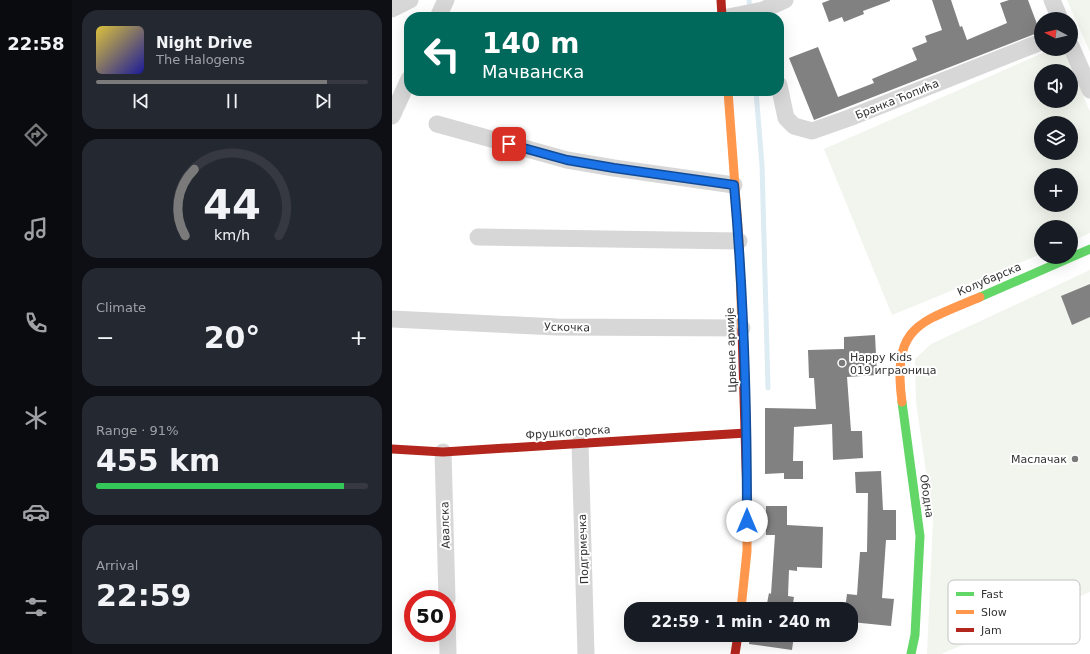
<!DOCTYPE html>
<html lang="en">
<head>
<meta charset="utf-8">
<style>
  body { margin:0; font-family:"DejaVu Sans",sans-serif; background:#242831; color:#f1f3f6; height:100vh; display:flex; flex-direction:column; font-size:15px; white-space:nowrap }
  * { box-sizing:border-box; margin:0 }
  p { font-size:13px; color:#9ea1a6 }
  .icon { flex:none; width:22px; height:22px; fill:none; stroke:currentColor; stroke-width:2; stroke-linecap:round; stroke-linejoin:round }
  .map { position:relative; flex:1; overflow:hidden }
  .side { display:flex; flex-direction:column; gap:10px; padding:10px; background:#0d0f14; width:320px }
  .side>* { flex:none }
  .banner { position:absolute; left:12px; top:12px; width:380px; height:84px; border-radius:16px; box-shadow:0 4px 16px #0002; background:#00695c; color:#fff; overflow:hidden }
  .needle { width:26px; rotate:277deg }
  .fabs { position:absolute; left:642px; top:12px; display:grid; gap:8px }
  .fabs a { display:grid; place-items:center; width:44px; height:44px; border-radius:50%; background:#171b24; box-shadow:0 4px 16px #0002; font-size:20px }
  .speed { position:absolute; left:12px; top:590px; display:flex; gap:8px; font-size:20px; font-weight:700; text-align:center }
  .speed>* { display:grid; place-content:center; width:52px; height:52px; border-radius:50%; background:#171b24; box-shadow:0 4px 16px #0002; line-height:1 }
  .speed .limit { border:6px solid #d22; background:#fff; color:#111 }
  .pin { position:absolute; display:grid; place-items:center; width:34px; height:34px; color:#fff; margin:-17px; border-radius:8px; box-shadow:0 2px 6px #0006 }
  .me { position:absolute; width:44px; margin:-22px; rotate:0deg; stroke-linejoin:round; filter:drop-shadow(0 0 3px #0008) }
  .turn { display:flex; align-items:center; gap:14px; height:84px; padding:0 12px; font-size:18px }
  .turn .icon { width:52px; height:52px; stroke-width:2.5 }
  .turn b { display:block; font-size:28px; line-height:34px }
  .big { font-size:30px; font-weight:800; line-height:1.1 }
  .side .card { flex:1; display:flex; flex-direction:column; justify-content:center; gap:6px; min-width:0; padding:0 14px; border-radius:16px; background:#242831 }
  .side .dial { align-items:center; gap:0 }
  .dial svg { height:104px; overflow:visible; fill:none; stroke:#363941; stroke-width:7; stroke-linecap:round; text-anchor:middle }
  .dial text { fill:#f1f3f6; stroke:none }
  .song { display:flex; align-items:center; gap:12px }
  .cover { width:48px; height:48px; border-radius:6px; background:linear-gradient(135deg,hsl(50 70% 55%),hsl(240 70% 35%)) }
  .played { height:4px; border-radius:2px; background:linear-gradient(90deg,#7a7a7a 85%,#363941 85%) }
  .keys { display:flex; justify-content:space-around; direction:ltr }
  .heat { display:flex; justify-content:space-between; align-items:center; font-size:22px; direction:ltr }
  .charge { height:6px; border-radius:3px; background:linear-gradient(90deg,#34c759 91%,#363941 0) }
  .trip { position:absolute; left:232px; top:602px; width:234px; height:40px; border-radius:16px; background:#171b24; box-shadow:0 4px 16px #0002; font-weight:800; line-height:40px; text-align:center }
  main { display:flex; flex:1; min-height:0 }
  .dock { display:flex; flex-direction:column; width:72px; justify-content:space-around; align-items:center; background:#090b0e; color:#9ea1a6 }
  .dock .icon { width:28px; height:28px }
  .dock .selected { color:#7a7a7a }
  .dock b { font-size:18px; color:#f1f3f6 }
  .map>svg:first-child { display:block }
  .green { fill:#f1f5ed; fill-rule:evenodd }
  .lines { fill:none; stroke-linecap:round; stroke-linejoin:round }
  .stream { stroke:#ddebf3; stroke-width:5 }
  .building { fill:#818181 }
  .street { stroke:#d7d7d7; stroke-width:17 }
  .fast { stroke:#63d668; stroke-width:9 }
  .slow { stroke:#ff974d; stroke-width:9 }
  .jam { stroke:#b3261e; stroke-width:9 }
  .route-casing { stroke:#114b97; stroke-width:10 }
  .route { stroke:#1a73e8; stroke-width:7 }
  .poi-dot { fill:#7a7a7a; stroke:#fff; stroke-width:1.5 }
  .labels { text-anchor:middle; stroke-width:4; stroke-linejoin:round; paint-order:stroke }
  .street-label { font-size:11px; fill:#333; stroke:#fff }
  .poi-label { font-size:11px; fill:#333; stroke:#fff; text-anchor:start }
  .key { fill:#fff; stroke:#c2c2c2; stroke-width:1 }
  .key-label { font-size:11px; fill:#333 }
</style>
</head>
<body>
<main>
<nav class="dock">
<b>22:58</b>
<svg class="icon selected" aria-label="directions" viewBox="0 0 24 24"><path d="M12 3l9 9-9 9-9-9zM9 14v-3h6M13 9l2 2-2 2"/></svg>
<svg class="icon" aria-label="music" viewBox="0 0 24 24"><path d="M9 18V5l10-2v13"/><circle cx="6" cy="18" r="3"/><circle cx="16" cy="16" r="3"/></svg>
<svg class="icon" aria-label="phone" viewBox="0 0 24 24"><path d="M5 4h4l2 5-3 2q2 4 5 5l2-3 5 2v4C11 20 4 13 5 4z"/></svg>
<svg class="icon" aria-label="climate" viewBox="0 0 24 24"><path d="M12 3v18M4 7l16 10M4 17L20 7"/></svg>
<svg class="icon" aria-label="car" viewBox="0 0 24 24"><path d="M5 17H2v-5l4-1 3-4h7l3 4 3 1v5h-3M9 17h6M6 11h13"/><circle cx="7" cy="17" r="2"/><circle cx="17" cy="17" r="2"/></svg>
<svg class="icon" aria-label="filters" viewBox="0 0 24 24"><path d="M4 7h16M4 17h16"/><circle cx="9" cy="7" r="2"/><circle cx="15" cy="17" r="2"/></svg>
</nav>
<section class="side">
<div class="card">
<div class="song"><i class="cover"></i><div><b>Night Drive</b><p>The Halogens</p></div></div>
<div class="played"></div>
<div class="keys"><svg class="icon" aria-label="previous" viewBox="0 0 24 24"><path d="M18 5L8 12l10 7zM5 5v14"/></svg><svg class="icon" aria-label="pause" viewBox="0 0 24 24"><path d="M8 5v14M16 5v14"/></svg><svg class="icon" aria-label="next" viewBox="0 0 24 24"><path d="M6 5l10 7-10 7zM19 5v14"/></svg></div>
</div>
<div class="card dial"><svg viewBox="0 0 100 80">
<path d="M14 69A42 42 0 1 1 86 69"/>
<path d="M14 69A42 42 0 0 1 21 18" stroke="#7a7a7a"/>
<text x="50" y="56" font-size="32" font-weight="700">44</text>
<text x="50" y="72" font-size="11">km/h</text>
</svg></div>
<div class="card"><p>Climate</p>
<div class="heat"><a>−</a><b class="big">20°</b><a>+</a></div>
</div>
<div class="card"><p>Range · 91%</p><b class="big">455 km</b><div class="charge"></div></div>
<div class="card"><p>Arrival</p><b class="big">22:59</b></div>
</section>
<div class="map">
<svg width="698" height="654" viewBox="0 0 698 654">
  <rect width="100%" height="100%" fill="#fff"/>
  <g class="green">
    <path d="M675,0H698V52Z"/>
    <path d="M660,49H672L698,112V233L679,241V227H649V254L500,315L432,149ZM649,71H679V101H649ZM649,123H679V153H649ZM649,175H679V205H649Z"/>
    <path d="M698,270V592L549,654H535L541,520L524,402L523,359L539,344Z"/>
  </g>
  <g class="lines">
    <g class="stream">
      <path d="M357,0L358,10"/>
      <path d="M364,91L370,165L376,388"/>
    </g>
  </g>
  <g class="building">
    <path d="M438,0H498V1L471,11L472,14L452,22L450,17L437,22L430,3Z"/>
    <path d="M540,0H559L568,27L570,26L575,40L615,23L608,3L617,0H636L648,32L422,120L397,58L426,47L446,97L482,83L480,79L525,60L520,48L535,42L533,36L550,30Z"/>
    <path d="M698,284V317L680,325L669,296Z"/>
    <path d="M483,335L485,375L455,377L459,431H470L471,458L441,460L440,424L402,427L401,461H411V479H392V473L373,474V408L424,409L422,378H417L416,350L452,349V337Z"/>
    <path d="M489,471L491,510H504V540H494L490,598L502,599L499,626L459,622V609H453L455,594L465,595L468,552H475L476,493H464L463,472Z"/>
    <path d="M374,506H395V525L431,527L430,568L405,567V571L397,570L396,596L402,597L400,609H374L377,593L379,594L383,535H374Z"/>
    <path d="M358,635H402L400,650L357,644Z"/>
  </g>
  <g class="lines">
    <g class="street">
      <path d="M660,0L668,19"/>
      <path d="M0,9L18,0"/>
      <path d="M46,17L54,0"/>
      <path d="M336,17L371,10L393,0"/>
      <path d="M679,46L698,90"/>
      <path d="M387,85L394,118L402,126L420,131L457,118L649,42"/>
      <path d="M0,116L17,79"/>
      <path d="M45,124L175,160L222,168L342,185"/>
      <path d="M86,237L347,241"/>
      <path d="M0,319L165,327L350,328"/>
      <path d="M188,443L194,654"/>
      <path d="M51,452L55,599"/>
      <path d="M55,611L56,654"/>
    </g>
    <g class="fast">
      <path d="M588,297L698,249"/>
      <path d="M510,402L528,536L523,635L519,654"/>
    </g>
    <g class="slow">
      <path d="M336,91L347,241L350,330"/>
      <path d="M510,402C500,325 527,323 588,297"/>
      <path d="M349,609L355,551V497"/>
    </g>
    <g class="jam">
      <path d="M329,0L330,17"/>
      <path d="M350,330L355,497"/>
      <path d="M0,449L51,452L354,433"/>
      <path d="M343,654L346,635"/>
    </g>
  </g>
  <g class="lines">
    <defs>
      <path id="route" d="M117,144L175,160L222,168L342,185C352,296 355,409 355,521"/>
    </defs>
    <use href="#route" class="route-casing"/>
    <use href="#route" class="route"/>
  </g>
  <g class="poi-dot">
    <circle cx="450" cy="363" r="4"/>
    <circle cx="683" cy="459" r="4"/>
  </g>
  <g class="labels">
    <g class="street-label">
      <text transform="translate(505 99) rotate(-22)" y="4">Бранка Ћопића</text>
      <text transform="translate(597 279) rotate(-23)" y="4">Колубарска</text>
      <text transform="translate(175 327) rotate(1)" y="4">Ускочка</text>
      <text transform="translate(339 350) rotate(-92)" y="4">Црвене армије</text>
      <text transform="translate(176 432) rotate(-4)" y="4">Фрушкогорска</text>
      <text transform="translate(535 496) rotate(82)" y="4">Ободна</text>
      <text transform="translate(53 525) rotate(-92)" y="4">Авалска</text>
      <text transform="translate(191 549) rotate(-92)" y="4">Подгрмечка</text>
    </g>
    <g class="poi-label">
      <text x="458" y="361">Happy Kids<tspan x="458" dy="13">019 играоница</tspan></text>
      <text x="675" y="463" text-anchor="end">Маслачак</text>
    </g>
  </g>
  <rect x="556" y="580" width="132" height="64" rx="6" class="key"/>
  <rect x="564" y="592" width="18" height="4" fill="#63d668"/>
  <rect x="564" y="610" width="18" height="4" fill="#ff974d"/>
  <rect x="564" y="628" width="18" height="4" fill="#b3261e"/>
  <g class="key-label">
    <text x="589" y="598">Fast</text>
    <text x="589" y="616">Slow</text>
    <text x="589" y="634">Jam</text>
  </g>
</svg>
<div class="fabs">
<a><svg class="needle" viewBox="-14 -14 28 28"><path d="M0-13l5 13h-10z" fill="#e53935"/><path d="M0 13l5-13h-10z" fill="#9ea1a6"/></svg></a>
<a><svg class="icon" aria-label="sound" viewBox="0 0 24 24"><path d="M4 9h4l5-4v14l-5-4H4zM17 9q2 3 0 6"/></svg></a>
<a><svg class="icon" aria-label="layers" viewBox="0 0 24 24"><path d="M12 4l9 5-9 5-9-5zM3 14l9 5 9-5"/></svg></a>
<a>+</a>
<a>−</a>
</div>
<div class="speed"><div class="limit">50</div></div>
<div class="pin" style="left:117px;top:144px;background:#d93025"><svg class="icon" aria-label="arrive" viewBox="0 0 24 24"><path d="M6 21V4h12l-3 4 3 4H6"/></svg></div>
<svg class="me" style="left:355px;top:521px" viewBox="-20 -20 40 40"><circle r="19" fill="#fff"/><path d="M0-13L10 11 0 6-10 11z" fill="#1a73e8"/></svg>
<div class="trip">22:59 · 1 min · 240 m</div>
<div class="banner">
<div class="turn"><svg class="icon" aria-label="left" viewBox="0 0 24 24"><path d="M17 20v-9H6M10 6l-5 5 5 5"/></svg><div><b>140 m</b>Мачванска</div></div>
</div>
</div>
</main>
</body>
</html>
